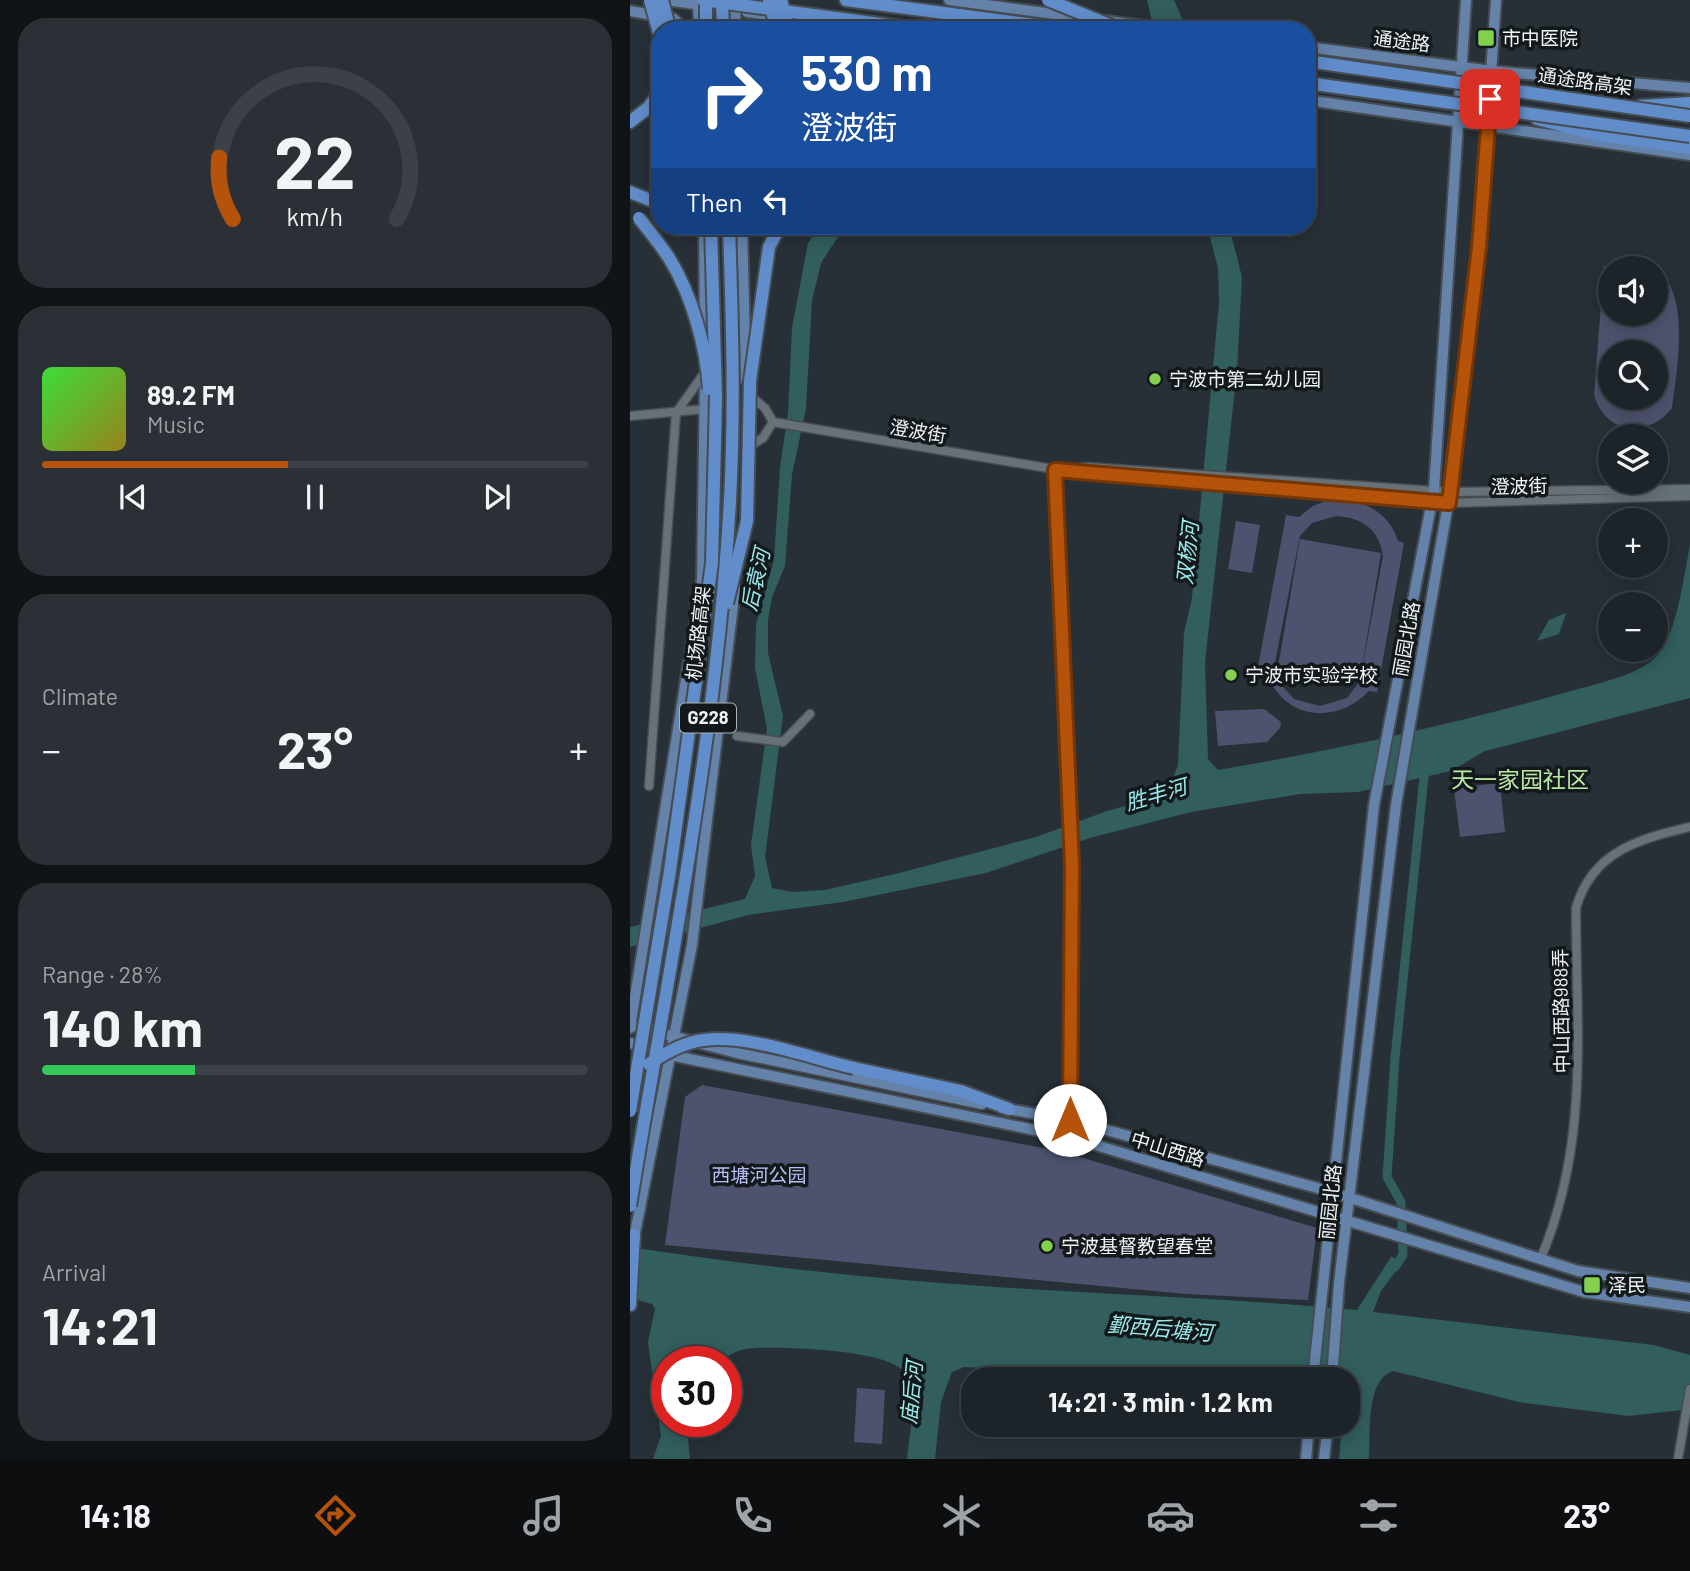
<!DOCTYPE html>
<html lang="en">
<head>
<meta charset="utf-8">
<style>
  body { margin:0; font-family:Barlow,"Noto Sans SC",sans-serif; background:#2a3035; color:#f1f3f6; height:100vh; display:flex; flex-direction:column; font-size:26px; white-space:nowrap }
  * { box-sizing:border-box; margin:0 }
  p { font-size:23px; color:#a0a4a8 }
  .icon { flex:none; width:38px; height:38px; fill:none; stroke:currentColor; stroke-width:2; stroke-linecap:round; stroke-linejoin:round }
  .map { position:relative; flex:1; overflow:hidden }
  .drawer { display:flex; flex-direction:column; gap:18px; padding:18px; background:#101417; width:630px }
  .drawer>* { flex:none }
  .hud { position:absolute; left:21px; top:21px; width:665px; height:214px; border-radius:28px; box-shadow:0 4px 18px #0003,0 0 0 2px #3b4146; background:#1a4fa0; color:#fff; overflow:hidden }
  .buttons { position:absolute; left:968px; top:256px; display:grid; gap:14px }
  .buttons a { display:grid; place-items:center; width:70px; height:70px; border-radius:50%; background:#1d2429; box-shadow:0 4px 18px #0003,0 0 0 2px #3b4146; font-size:35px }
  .speed { position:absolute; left:21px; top:1346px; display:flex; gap:14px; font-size:35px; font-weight:700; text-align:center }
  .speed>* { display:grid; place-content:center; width:91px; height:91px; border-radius:50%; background:#1d2429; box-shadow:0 4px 18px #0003,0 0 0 2px #3b4146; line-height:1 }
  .speed .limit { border:10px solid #d22; background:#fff; color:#111 }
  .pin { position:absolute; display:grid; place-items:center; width:60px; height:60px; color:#fff; margin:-30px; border-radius:14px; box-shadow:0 4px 10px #0006 }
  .me { position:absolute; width:77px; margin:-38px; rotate:0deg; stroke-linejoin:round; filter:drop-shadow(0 0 5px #0008) }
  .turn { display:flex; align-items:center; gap:24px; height:147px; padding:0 35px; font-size:32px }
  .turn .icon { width:91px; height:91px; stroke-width:2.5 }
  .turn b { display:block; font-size:49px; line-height:60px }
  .then { display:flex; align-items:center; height:66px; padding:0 35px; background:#0003; gap:14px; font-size:26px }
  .big { font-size:52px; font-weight:700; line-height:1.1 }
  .drawer .card { flex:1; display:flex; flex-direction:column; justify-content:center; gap:10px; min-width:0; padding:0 24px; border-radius:28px; background:#2a3035 }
  .drawer .dial { align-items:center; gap:0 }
  .dial svg { height:182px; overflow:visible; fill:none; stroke:#3b4146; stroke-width:7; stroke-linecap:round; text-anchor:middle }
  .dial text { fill:#f1f3f6; stroke:none }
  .song { display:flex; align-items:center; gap:21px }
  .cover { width:84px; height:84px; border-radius:10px; background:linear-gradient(135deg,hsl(120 70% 55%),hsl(50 70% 35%)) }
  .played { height:7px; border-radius:4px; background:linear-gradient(90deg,#b45309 45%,#3b4146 45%) }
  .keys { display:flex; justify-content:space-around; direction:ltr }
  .heat { display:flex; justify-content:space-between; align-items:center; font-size:38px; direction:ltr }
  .charge { height:10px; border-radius:5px; background:linear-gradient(90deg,#34c759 28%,#3b4146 0) }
  .trip { position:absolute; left:331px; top:1367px; width:399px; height:70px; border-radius:28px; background:#1d2429; box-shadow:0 4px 18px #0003,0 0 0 2px #3b4146; font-weight:700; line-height:70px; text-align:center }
  .menu { display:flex; height:112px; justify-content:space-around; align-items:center; background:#0c0e10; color:#a0a4a8 }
  .menu .icon { width:49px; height:49px }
  .menu .active { color:#b45309 }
  .menu b { font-size:32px; color:#f1f3f6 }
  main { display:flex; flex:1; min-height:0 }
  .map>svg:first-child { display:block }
  .green { fill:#4f526e; fill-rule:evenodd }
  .water { fill:#325e5e }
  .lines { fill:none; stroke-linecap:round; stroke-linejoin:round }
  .canal { stroke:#325e5e; stroke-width:9 }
  .minor-casing { stroke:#454d52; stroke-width:11 }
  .major-casing { stroke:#454d52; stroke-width:14 }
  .highway-casing { stroke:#454d52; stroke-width:16 }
  .minor { stroke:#667178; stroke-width:8 }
  .major { stroke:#6482aa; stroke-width:10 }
  .highway { stroke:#628dcb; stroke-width:12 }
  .major-bridge-casing { stroke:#454d52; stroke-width:14; stroke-linecap:butt }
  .highway-bridge-casing { stroke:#454d52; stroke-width:16; stroke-linecap:butt }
  .major-bridge { stroke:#6482aa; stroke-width:10 }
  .highway-bridge { stroke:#628dcb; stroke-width:12 }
  .route-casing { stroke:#753606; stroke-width:18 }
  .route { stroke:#b45309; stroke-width:12 }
  .poi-dot { fill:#83d04e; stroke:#13181a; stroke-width:2.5 }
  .labels { text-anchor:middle; stroke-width:7; stroke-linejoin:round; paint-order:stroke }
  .shield { fill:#13181a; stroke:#acb1b5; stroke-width:2 }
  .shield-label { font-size:18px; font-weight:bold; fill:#edf3f8 }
  .poi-label { font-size:19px; fill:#edf3f8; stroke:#13181a; text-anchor:start }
  .street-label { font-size:19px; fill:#edf3f8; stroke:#13181a }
  .park-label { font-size:19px; fill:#b8c0f7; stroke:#13181a }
  .water-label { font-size:21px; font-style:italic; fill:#9aeaeb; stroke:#13181a }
  .quarter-label { font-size:23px; fill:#bbe7a4; stroke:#13181a }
</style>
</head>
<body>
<main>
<section class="drawer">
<div class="card dial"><svg viewBox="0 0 100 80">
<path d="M14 69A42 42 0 1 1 86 69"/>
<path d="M14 69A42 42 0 0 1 8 42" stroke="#b45309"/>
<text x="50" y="56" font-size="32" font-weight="700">22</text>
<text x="50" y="72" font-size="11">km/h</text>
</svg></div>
<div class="card">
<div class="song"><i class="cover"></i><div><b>89.2 FM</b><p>Music</p></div></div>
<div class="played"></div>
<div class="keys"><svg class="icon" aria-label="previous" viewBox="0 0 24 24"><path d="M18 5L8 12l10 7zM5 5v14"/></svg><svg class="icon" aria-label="pause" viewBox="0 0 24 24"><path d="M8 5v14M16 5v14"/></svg><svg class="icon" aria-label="next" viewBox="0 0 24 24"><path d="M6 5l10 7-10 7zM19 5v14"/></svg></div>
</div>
<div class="card"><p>Climate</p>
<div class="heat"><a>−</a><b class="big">23°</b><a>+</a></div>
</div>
<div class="card"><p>Range · 28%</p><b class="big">140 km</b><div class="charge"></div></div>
<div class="card"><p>Arrival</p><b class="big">14:21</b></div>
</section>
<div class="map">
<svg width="1060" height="1459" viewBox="0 0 1060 1459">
  <rect width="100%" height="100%" fill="#273037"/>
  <g class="green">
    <path d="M974,266L983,267L980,268V313H1026V270C1060,290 1048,367 1042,408C1018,439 976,435 964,395ZM980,352H1026V397H980Z"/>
    <path d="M702,499C731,499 759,511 768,541L774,543L747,692L739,691C704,727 650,719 635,668L628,667L656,515L669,517L683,506ZM706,516C733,518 749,529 753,556L730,680L751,553L670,539L648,667L730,681L717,698L690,706L664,699L648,681L644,667L670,536L682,523Z"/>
    <path d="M606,521L630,525L622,573L598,569Z"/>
    <path d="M634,709L651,722L650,728L637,742L588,746L585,711Z"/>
    <path d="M870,783L875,832L830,837L824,788Z"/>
    <path d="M72,1085L430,1151L687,1228L678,1300L556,1294L35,1245L55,1097Z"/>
    <path d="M227,1388L255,1390L252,1444L224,1442Z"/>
  </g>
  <g class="water">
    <path d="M517,0H544L557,30H524Z"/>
    <path d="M191,226H215L191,263L182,301L176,408L162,475L155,566L142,597L138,620V653L153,716L135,857L142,888L162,892L195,890L269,873L406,837L477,811L522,799L540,785L548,765L554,633L562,598L589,302L588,268L577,226H599L612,277L607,370L575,662L578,759L588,770C705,750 820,725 934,693C960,685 1009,676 1027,656C1047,635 1054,574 1060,545V698L855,751L821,771L728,792L670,794L561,812L460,838L356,873L213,902L118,915L0,947V927L115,899L125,876L121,845L137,729L125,668L126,625L144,560L150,467L158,413L162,328L178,243Z"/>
    <path d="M936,613L929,634L907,641L919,620Z"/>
    <path d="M0,1247C116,1265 235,1278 352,1286C477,1295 602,1298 727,1310L761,1257L774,1260L751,1291L743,1312L1024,1345L1060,1355V1409L999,1416L889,1402L763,1371C735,1380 741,1434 739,1459H709L712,1425L718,1424V1379H575L334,1367L322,1372L311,1402L305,1459H277C279,1434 289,1396 276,1374C261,1349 154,1347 125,1348C103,1349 100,1358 85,1361C71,1365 51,1361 37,1362V1421H56L60,1459H23L31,1436L18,1342L25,1309L22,1304L0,1298Z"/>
  </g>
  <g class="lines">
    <path class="canal" d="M765,1267L773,1255L771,1202L757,1177L765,1058L795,767"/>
    <defs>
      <g id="minor">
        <path d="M119,395L135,408L143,422L453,474L570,485L819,503L1060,496"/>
        <path d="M0,416L75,409"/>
        <path d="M118,447L133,438L143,422"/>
        <path d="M438,469L458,467L820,492L1060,489"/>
        <path d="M425,470L442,865L440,1120"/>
        <path d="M107,736L153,742L180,714"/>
        <path d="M19,786L46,413L75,372"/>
        <path d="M911,1258C960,1140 946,1031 946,908C962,852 1008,839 1060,827"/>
        <path d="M1048,1459L1060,1389"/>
      </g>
      <g id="major">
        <path d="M35,0L80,6"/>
        <path d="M68,0L69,30"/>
        <path d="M105,0L106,30"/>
        <path d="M319,0L454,18"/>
        <path d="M0,11L44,19L55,30"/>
        <path d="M117,12L242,30"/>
        <path d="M477,21L544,30"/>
        <path d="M677,47L862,71L1060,88"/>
        <path d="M677,100L1060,155"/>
        <path d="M74,226L75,342"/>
        <path d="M112,226L116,380"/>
        <path d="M0,1025L107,1053L352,1104"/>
        <path d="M0,1028L72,580L75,379"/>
        <path d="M0,1043L40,1055L439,1137L954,1292L1060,1307"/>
        <path d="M372,1108L440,1120L702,1192L948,1271L1060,1288"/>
        <path d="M3,1243L62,945L105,588"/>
        <path d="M709,1283L766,805L820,492L849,247L866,0"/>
        <path d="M683,1379L744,805L804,490L836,0"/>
        <path d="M676,1459L679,1424"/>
        <path d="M694,1459L698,1424"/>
      </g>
      <g id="highway">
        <path d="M216,0L443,30"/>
        <path d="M1011,106L1060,103"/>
        <path d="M907,119L969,135L1060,148"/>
        <path d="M0,122L19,107L30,91"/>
        <path d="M0,192L30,204"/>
        <path d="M139,247L150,226"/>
        <path d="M224,1068L331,1091L379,1109"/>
        <path d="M0,1305L4,1235"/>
      </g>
    </defs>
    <use href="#minor" class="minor-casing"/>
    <use href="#major" class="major-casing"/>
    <use href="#highway" class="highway-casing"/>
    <use href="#minor" class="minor"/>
    <use href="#major" class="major"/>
    <use href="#highway" class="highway"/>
    <defs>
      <path id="major-bridge" d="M702,1379L709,1283"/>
      <g id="highway-bridge">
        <path d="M20,0L30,37"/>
        <path d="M32,0L40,30"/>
        <path d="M73,0L295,30"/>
        <path d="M76,0V30"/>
        <path d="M92,0L93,30"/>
        <path d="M139,0L147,30"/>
        <path d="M151,0L159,30"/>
        <path d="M418,0L492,30"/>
        <path d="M677,61L1060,116"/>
        <path d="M677,83L1060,136"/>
        <path d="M9,218C19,231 30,244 39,258C62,295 76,346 79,389"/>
        <path d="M97,603L117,521L120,381L139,247"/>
        <path d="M19,1064C35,1053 54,1042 74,1040C118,1034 180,1058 224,1068"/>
        <path d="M0,1111L40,871L82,563L86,397L81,226"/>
        <path d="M0,1206C38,972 87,737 100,500C105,409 102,317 99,226"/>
      </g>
    </defs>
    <use href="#major-bridge" class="major-bridge-casing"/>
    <use href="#highway-bridge" class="highway-bridge-casing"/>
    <use href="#major-bridge" class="major-bridge"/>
    <use href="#highway-bridge" class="highway-bridge"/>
  </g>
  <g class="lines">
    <defs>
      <path id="route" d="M440,1120L442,865L425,470L819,503L849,247L860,99"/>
    </defs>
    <use href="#route" class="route-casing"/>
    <use href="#route" class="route"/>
  </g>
  <g class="poi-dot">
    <rect x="847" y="29" width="18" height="18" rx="3.5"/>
    <circle cx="525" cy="379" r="7"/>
    <circle cx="601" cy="675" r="7"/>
    <circle cx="417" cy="1246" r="7"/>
    <rect x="953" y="1276" width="18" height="18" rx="3.5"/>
  </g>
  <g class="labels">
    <rect class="shield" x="50" y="703.5" width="56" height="29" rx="5"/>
    <g class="shield-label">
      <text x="78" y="724">G228</text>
    </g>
    <g class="poi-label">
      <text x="872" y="45">市中医院</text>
      <text x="539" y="386">宁波市第二幼儿园</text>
      <text x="615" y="682">宁波市实验学校</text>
      <text x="431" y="1253">宁波基督教望春堂</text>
      <text x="978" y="1292">泽民</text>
    </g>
    <g class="street-label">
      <text transform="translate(772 41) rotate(7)" y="7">通途路</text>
      <text transform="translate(955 81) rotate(8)" y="7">通途路高架</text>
      <text transform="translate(288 431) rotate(10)" y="7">澄波街</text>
      <text transform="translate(889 486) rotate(-1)" y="7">澄波街</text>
      <text transform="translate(68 633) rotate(-84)" y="7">机场路高架</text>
      <text transform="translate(776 639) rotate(-80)" y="7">丽园北路</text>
      <text transform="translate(931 1011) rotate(-91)" y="7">中山西路988弄</text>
      <text transform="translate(538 1149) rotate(17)" y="7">中山西路</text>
      <text transform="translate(700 1202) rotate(-84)" y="7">丽园北路</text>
    </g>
    <g class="park-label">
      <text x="129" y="1182">西塘河公园</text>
    </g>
    <g class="water-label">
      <text transform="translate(558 553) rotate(-84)" y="7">双杨河</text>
      <text transform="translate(126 580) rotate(-77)" y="7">后袁河</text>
      <text transform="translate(526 795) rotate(-16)" y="7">胜丰河</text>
      <text transform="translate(530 1329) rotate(5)" y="7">鄞西后塘河</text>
      <text transform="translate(282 1393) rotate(-84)" y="7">庙后河</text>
    </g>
    <g class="quarter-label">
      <text x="890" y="788">天一家园社区</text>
    </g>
  </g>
</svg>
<div class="buttons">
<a><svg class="icon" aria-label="sound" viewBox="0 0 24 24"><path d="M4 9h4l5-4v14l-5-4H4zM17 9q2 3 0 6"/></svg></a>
<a><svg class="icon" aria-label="search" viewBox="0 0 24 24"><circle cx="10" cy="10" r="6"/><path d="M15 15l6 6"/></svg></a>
<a><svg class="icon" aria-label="layers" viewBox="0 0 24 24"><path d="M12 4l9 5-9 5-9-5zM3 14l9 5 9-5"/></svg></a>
<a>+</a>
<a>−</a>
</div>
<div class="speed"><div class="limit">30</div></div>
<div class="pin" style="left:860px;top:99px;background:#d93025"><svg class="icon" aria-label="arrive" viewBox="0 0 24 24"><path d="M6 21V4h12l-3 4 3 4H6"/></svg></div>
<svg class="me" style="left:440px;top:1120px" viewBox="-20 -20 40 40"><circle r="19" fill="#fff"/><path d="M0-13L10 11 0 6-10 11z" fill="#b45309"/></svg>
<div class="trip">14:21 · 3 min · 1.2 km</div>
<div class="hud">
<div class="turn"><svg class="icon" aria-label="right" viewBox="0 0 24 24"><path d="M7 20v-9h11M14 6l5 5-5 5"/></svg><div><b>530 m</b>澄波街</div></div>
<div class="then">Then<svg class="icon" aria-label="left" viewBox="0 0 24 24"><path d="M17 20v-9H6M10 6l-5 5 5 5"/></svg></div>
</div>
</div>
</main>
<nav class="menu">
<b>14:18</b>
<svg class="icon active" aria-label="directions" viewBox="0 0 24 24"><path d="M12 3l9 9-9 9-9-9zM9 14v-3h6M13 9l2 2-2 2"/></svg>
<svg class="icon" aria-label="music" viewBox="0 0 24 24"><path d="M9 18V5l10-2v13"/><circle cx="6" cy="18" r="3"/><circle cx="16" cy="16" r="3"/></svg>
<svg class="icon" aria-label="phone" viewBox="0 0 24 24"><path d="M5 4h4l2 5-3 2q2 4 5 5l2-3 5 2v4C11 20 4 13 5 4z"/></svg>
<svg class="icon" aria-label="climate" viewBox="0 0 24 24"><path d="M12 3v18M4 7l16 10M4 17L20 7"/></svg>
<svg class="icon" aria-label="car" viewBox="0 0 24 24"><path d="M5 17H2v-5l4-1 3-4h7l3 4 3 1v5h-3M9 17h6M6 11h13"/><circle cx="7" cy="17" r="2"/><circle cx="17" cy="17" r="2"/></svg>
<svg class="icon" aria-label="filters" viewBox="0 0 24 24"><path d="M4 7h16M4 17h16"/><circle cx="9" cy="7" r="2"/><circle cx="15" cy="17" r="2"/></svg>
<b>23°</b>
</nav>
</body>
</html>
